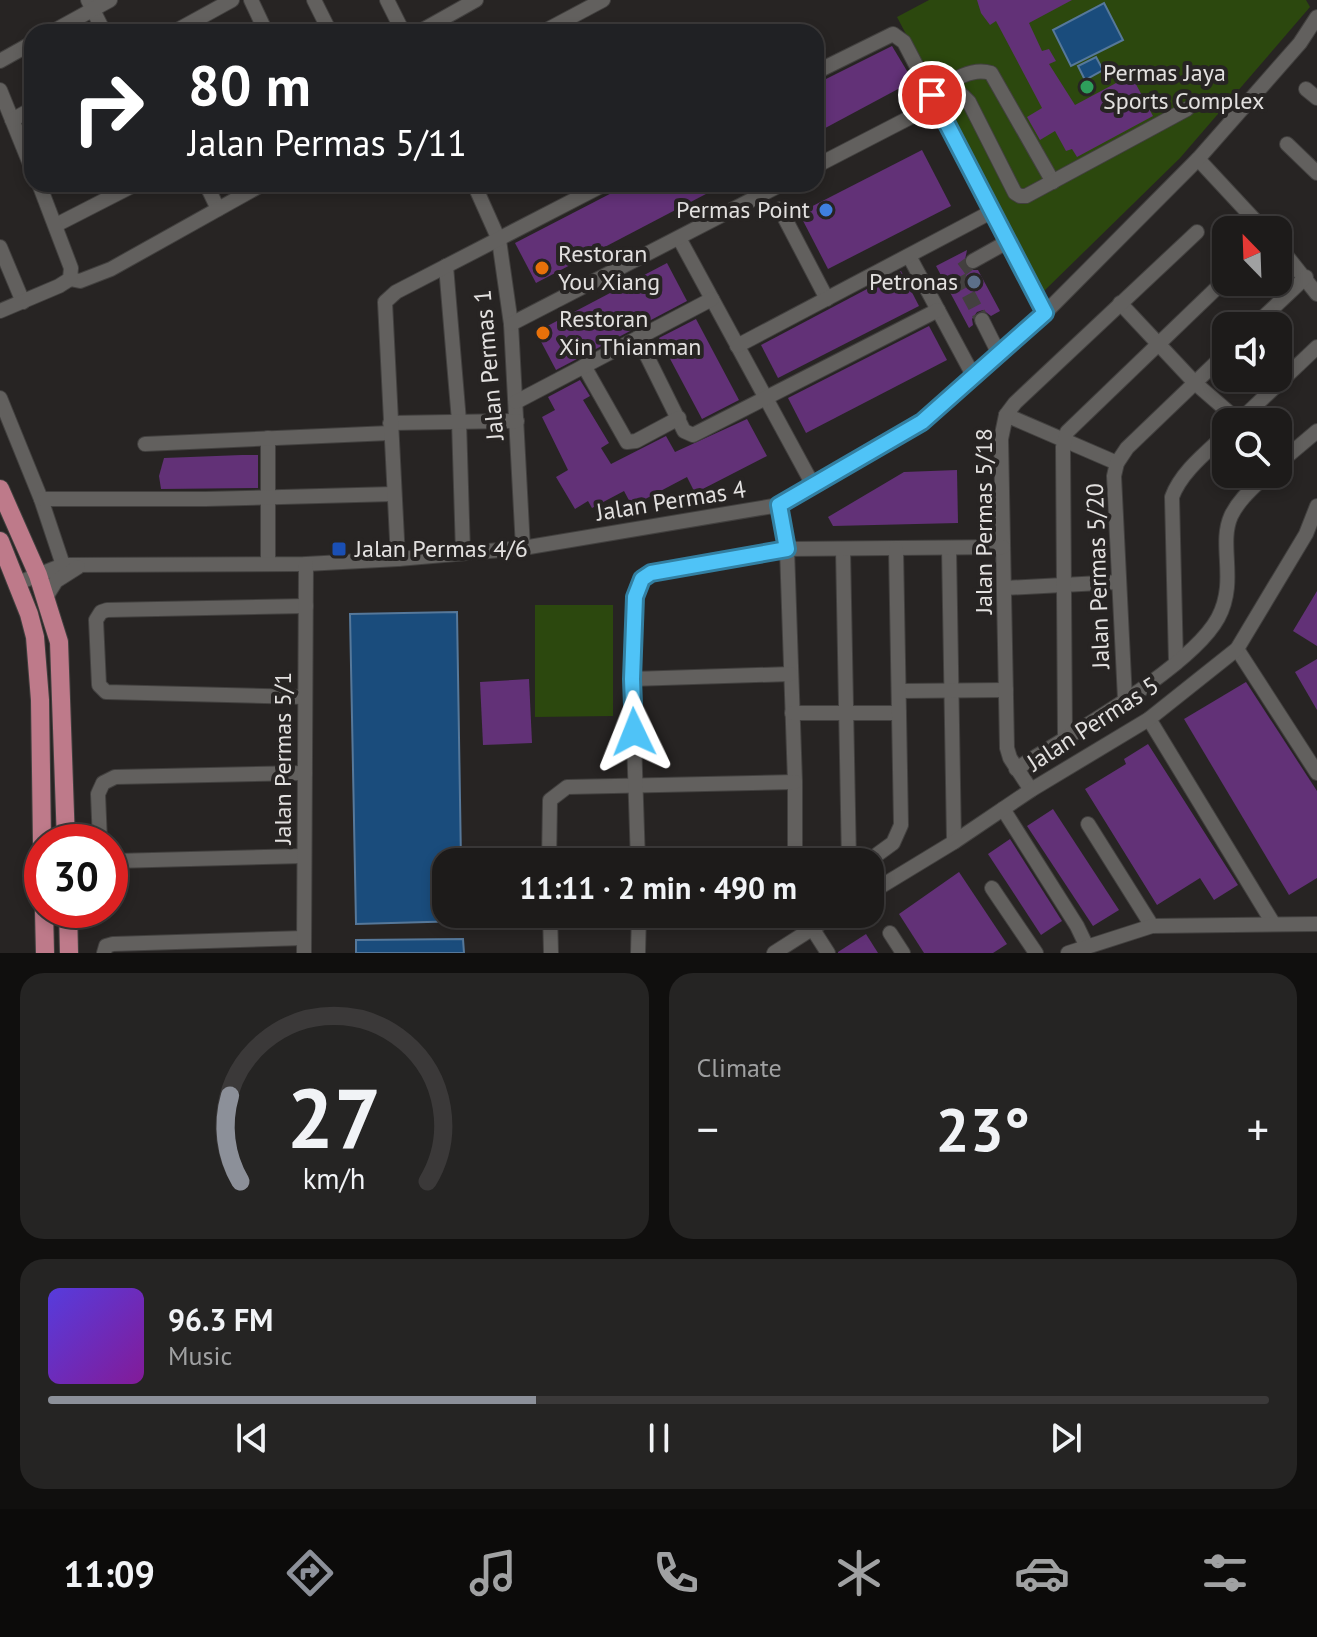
<!DOCTYPE html>
<html lang="en">
<head>
<meta charset="utf-8">
<style>
  body { margin:0; font-family:"PT Sans",sans-serif; background:#252423; color:#f1f3f6; height:100vh; display:flex; flex-direction:column; font-size:30px; white-space:nowrap }
  * { box-sizing:border-box; margin:0 }
  p { font-size:26px; color:#a0a1a2 }
  .icon { flex:none; width:44px; height:44px; fill:none; stroke:currentColor; stroke-width:2; stroke-linecap:round; stroke-linejoin:round }
  .map { position:relative; height:953px; overflow:hidden }
  .drawer { display:flex; flex-direction:column; gap:20px; padding:20px; background:#100f0e; flex:1 }
  .drawer>* { flex:none }
  .banner { position:absolute; left:24px; top:24px; width:800px; height:168px; border-radius:24px; box-shadow:0 4px 12px #0003,0 0 0 2px #3b3939; background:#202124; color:#fff; overflow:hidden }
  .needle { width:52px; rotate:337deg }
  .tools { position:absolute; left:1212px; top:216px; display:grid; gap:16px }
  .tools a { display:grid; place-items:center; width:80px; height:80px; border-radius:16px; background:#1d1b1a; box-shadow:0 4px 12px #0003,0 0 0 2px #3b3939; font-size:40px }
  .speed { position:absolute; left:24px; top:824px; display:flex; gap:16px; font-size:40px; font-weight:700; text-align:center }
  .speed>* { display:grid; place-content:center; width:104px; height:104px; border-radius:50%; background:#1d1b1a; box-shadow:0 4px 12px #0003,0 0 0 2px #3b3939; line-height:1 }
  .speed .limit { border:12px solid #d22; background:#fff; color:#111 }
  .pin { position:absolute; display:grid; place-items:center; width:68px; height:68px; color:#fff; margin:-34px; border:4px solid #fff; border-radius:50%; box-shadow:0 2px 8px #0007 }
  .me { position:absolute; width:88px; margin:-44px; rotate:358deg; stroke-linejoin:round; filter:drop-shadow(0 0 6px #0008) }
  .turn { display:flex; align-items:center; gap:28px; height:168px; padding:0 32px; font-size:36px }
  .turn .icon { width:104px; height:104px; stroke-width:2.5 }
  .turn b { display:block; font-size:56px; line-height:68px }
  .big { font-size:60px; font-weight:700; line-height:1.1 }
  .drawer .tile { flex:1; display:flex; flex-direction:column; justify-content:center; gap:12px; min-width:0; padding:0 28px; border-radius:24px; background:#252423 }
  .drawer .dial { align-items:center; gap:0 }
  .dial svg { height:208px; overflow:visible; fill:none; stroke:#3b3939; stroke-width:7; stroke-linecap:round; text-anchor:middle }
  .dial text { fill:#f1f3f6; stroke:none }
  .song { display:flex; align-items:center; gap:24px }
  .cover { width:96px; height:96px; border-radius:12px; background:linear-gradient(135deg,hsl(250 70% 55%),hsl(290 70% 35%)) }
  .played { height:8px; border-radius:4px; background:linear-gradient(90deg,#8c9099 40%,#3b3939 40%) }
  .keys { display:flex; justify-content:space-around; direction:ltr }
  .heat { display:flex; justify-content:space-between; align-items:center; font-size:44px; direction:ltr }
  .drawer .tiles { flex:1; display:grid; gap:20px; grid-template-columns:1fr 1fr }
  .tile:last-child { grid-column:span 2 }
  .trip { position:absolute; left:432px; top:848px; width:452px; height:80px; border-radius:24px; background:#1d1b1a; box-shadow:0 4px 12px #0003,0 0 0 2px #3b3939; font-weight:700; line-height:80px; text-align:center }
  .dock { display:flex; height:128px; justify-content:space-around; align-items:center; background:#0c0b0a; color:#a0a1a2 }
  .dock .icon { width:56px; height:56px }
  .dock .on { color:#8c9099 }
  .dock b { font-size:36px; color:#f1f3f6 }
  .map>svg:first-child { display:block }
  .green { fill:#2c480e }
  .water { fill:#1a4c7c; stroke:#56789a; stroke-width:2 }
  .building { fill:#623177 }
  .lines { fill:none; stroke-linecap:round; stroke-linejoin:round }
  .minor-tunnel { stroke:#43403f; stroke-width:14; stroke-dasharray:14 7; stroke-linecap:butt }
  .minor-casing { stroke:#42403f; stroke-width:16 }
  .major-casing { stroke:#42403f; stroke-width:20 }
  .minor { stroke:#62605e; stroke-width:14 }
  .major { stroke:#be7a8a; stroke-width:18 }
  .route-casing { stroke:#337fa1; stroke-width:20 }
  .route { stroke:#4fc3f7; stroke-width:14 }
  .leisure-dot { fill:#2e9e5b; stroke:#272423; stroke-width:3 }
  .shop-dot { fill:#3f7fe0; stroke:#272423; stroke-width:3 }
  .food-dot { fill:#e8710a; stroke:#272423; stroke-width:3 }
  .service-dot { fill:#5c6f8a; stroke:#272423; stroke-width:3 }
  .transit-dot { fill:#1a4fb4; stroke:#272423; stroke-width:3 }
  .labels { text-anchor:middle; stroke-width:8; stroke-linejoin:round; paint-order:stroke }
  .poi-label { font-size:24px; fill:#e2e0df; stroke:#272423; text-anchor:start }
  .street-label { font-size:24px; fill:#e2e0df; stroke:#272423 }
</style>
</head>
<body>
<div class="map">
<svg width="1317" height="953" viewBox="0 0 1317 953">
  <rect width="100%" height="100%" fill="#272423"/>
  <g class="green">
    <path d="M929,0H1306L1310,7L1180,158L1042,293L897,17Z"/>
    <path d="M535,605H613V716L535,717Z"/>
  </g>
  <g class="water">
    <path d="M1104,3L1123,40L1071,66L1053,30Z"/>
    <path d="M1096,57L1103,70L1085,80L1078,66Z"/>
    <path d="M457,612L461,862H446V914H462L463,921L356,924L350,614Z"/>
    <path d="M463,939L464,953H356V940Z"/>
  </g>
  <g class="building">
    <path d="M977,0H1072L1029,23L1042,51L1049,49L1056,61L1049,64L1075,105L1131,75L1153,116L1077,157L1072,149L1066,151L1055,131L1040,140L1027,117L1042,108L996,21L990,25L981,13Z"/>
    <path d="M892,46L913,81L816,133V84Z"/>
    <path d="M922,150L951,206L828,269L799,213Z"/>
    <path d="M629,184H725L536,283L515,243Z"/>
    <path d="M967,250L964,265L969,270H978L1000,311L991,316L983,310L977,312L972,319L973,325L969,328L936,266Z"/>
    <path d="M667,263L687,301L556,370L536,332Z"/>
    <path d="M901,271L919,306L778,378L761,345Z"/>
    <path d="M696,319L739,400L702,419L659,338Z"/>
    <path d="M929,326L947,360L806,433L788,398Z"/>
    <path d="M580,380L590,396L583,400L609,443L601,448L611,464L666,436L675,452L747,419L767,456L695,493L687,477L632,506L624,491L592,508L588,501L575,509L556,477L568,470L542,417L555,410L548,397Z"/>
    <path d="M242,455H258V488L161,489L159,476L164,458Z"/>
    <path d="M957,470L958,523L833,526L828,517L904,472Z"/>
    <path d="M1317,591V646L1293,631Z"/>
    <path d="M1317,659V710L1295,672Z"/>
    <path d="M529,679L532,743L483,745L480,682Z"/>
    <path d="M1246,682L1317,791V878L1289,895L1184,719Z"/>
    <path d="M1148,744L1238,885L1214,900L1200,878L1157,905L1085,789L1126,764L1124,759Z"/>
    <path d="M1053,809L1119,910L1093,926L1027,826Z"/>
    <path d="M1010,839L1062,921L1041,935L988,854Z"/>
    <path d="M959,872L1007,944L993,953H924L899,914Z"/>
    <path d="M866,934L878,953H838V952Z"/>
  </g>
  <g class="lines">
    <path class="minor-tunnel" d="M973,261L961,270L959,277L982,320"/>
    <defs>
      <g id="minor">
        <path d="M88,0L104,32"/>
        <path d="M251,0L266,32"/>
        <path d="M314,0L330,32"/>
        <path d="M387,0L403,32"/>
        <path d="M52,32L110,0"/>
        <path d="M174,32L232,0"/>
        <path d="M419,32L476,0"/>
        <path d="M543,32L603,0"/>
        <path d="M0,61L32,43"/>
        <path d="M816,72L893,34L904,42L1045,313"/>
        <path d="M1306,89L1317,98"/>
        <path d="M0,90L32,169"/>
        <path d="M932,95C949,83 970,66 991,73L1053,182"/>
        <path d="M12,120L32,109"/>
        <path d="M1287,144L1317,173"/>
        <path d="M1198,159L1264,230"/>
        <path d="M816,166L936,104L963,96L969,102L1015,193L1020,196H1026L1187,109"/>
        <path d="M206,184L218,209"/>
        <path d="M474,184L499,240L511,324L523,548"/>
        <path d="M780,209L827,299"/>
        <path d="M56,225L136,184"/>
        <path d="M679,238L813,485"/>
        <path d="M1278,245L1317,294"/>
        <path d="M0,247L23,302"/>
        <path d="M909,256L974,377"/>
        <path d="M973,261L1007,242"/>
        <path d="M446,266L459,421L463,553"/>
        <path d="M70,279L80,281L111,269L263,184"/>
        <path d="M1120,303L1195,383L1240,422"/>
        <path d="M0,311L59,286L70,279L71,268L39,184"/>
        <path d="M982,320L999,354"/>
        <path d="M511,324L782,184"/>
        <path d="M1254,326L1306,277"/>
        <path d="M638,338L684,431L693,435L938,310"/>
        <path d="M737,346L991,212"/>
        <path d="M584,366L627,442L636,441L679,418"/>
        <path d="M0,398L41,499L63,565"/>
        <path d="M516,402L712,299"/>
        <path d="M1006,415L1117,463"/>
        <path d="M1238,422L1317,347"/>
        <path d="M390,423L517,421"/>
        <path d="M268,438V564"/>
        <path d="M145,444L390,433"/>
        <path d="M1278,464L1317,431"/>
        <path d="M41,499H205L394,494"/>
        <path d="M779,505L787,549L795,782V862"/>
        <path d="M949,548L954,842"/>
        <path d="M843,549L849,862"/>
        <path d="M398,559L385,302L396,292L605,184"/>
        <path d="M18,583L63,565L306,564L398,559L523,548L779,505L922,422L1045,313L1198,159L1300,43L1317,17"/>
        <path d="M1005,588L1119,582"/>
        <path d="M46,597L56,581L78,567"/>
        <path d="M1237,649L1317,773"/>
        <path d="M1176,663L1172,497C1181,472 1207,452 1226,434"/>
        <path d="M632,679L791,674"/>
        <path d="M899,691L1006,690"/>
        <path d="M305,697L106,692L99,685L96,620L101,612L107,610L306,606"/>
        <path d="M1125,699L1114,476L1117,463L1127,448L1226,353"/>
        <path d="M792,713H899"/>
        <path d="M1149,719L1273,923"/>
        <path d="M1065,737L1063,447L1067,432L1226,279"/>
        <path d="M1016,769C1067,736 1191,668 1218,618C1238,581 1218,545 1231,516C1239,499 1254,487 1267,474"/>
        <path d="M1031,790L1010,758L1007,748L1001,439L1006,415L1015,403L1197,232"/>
        <path d="M1003,809L1077,926L1087,947"/>
        <path d="M1088,824L1152,926"/>
        <path d="M100,842L98,794L103,783L115,777L305,773"/>
        <path d="M110,859L115,861L304,856"/>
        <path d="M549,862L550,800L567,787L795,782"/>
        <path d="M638,862L632,679L635,597L642,579L651,573L787,549L1003,547"/>
        <path d="M867,862L893,843L901,825L896,549"/>
        <path d="M992,888L1036,953"/>
        <path d="M870,893L954,842L1031,790L1149,719L1237,649L1306,534L1317,506"/>
        <path d="M550,914L551,953"/>
        <path d="M808,914L812,928L828,953"/>
        <path d="M890,933L903,953"/>
        <path d="M104,953L106,946L113,944L304,938"/>
        <path d="M304,953L306,564"/>
        <path d="M638,953L639,914"/>
        <path d="M774,953L835,914"/>
        <path d="M1068,953L1152,926L1317,924"/>
      </g>
      <g id="major">
        <path d="M0,489L38,575L59,642L66,842"/>
        <path d="M0,541L29,614L35,637L40,700L42,842"/>
        <path d="M44,910L45,953"/>
        <path d="M68,910L69,953"/>
      </g>
    </defs>
    <use href="#minor" class="minor-casing"/>
    <use href="#major" class="major-casing"/>
    <use href="#minor" class="minor"/>
    <use href="#major" class="major"/>
  </g>
  <g class="lines">
    <defs>
      <path id="route" d="M634,732L632,679L635,597L642,579L651,573L787,549L779,505L922,422L1045,313L932,95"/>
    </defs>
    <use href="#route" class="route-casing"/>
    <use href="#route" class="route"/>
  </g>
  <circle class="leisure-dot" cx="1087" cy="87" r="8"/>
  <circle class="shop-dot" cx="826" cy="210" r="8"/>
  <g class="food-dot">
    <circle cx="542" cy="268" r="8"/>
    <circle cx="543" cy="333" r="8"/>
  </g>
  <circle class="service-dot" cx="974" cy="282" r="8"/>
  <rect class="transit-dot" x="331" y="541" width="16" height="16" rx="4"/>
  <g class="labels">
    <g class="poi-label">
      <text x="1103" y="81">Permas Jaya<tspan x="1103" dy="28">Sports Complex</tspan></text>
      <text x="810" y="218" text-anchor="end">Permas Point</text>
      <text x="558" y="262">Restoran<tspan x="558" dy="28">You Xiang</tspan></text>
      <text x="958" y="290" text-anchor="end">Petronas</text>
      <text x="559" y="327">Restoran<tspan x="559" dy="28">Xin Thianman</tspan></text>
      <text x="355" y="557">Jalan Permas 4/6</text>
    </g>
    <g class="street-label">
      <text transform="translate(489 365) rotate(-95)" y="8">Jalan Permas 1</text>
      <text transform="translate(671 501) rotate(-9)" y="8">Jalan Permas 4</text>
      <text transform="translate(984 521) rotate(-90)" y="8">Jalan Permas 5/18</text>
      <text transform="translate(1098 576) rotate(-92)" y="8">Jalan Permas 5/20</text>
      <text transform="translate(1093 724) rotate(-33)" y="8">Jalan Permas 5</text>
      <text transform="translate(283 758) rotate(-90)" y="8">Jalan Permas 5/1</text>
    </g>
  </g>
</svg>
<div class="tools">
<a><svg class="needle" viewBox="-14 -14 28 28"><path d="M0-13l5 13h-10z" fill="#e53935"/><path d="M0 13l5-13h-10z" fill="#a0a1a2"/></svg></a>
<a><svg class="icon" aria-label="sound" viewBox="0 0 24 24"><path d="M4 9h4l5-4v14l-5-4H4zM17 9q2 3 0 6"/></svg></a>
<a><svg class="icon" aria-label="search" viewBox="0 0 24 24"><circle cx="10" cy="10" r="6"/><path d="M15 15l6 6"/></svg></a>
</div>
<div class="speed"><div class="limit">30</div></div>
<div class="pin" style="left:932px;top:95px;background:#d93025"><svg class="icon" aria-label="arrive" viewBox="0 0 24 24"><path d="M6 21V4h12l-3 4 3 4H6"/></svg></div>
<svg class="me" style="left:634px;top:732px" viewBox="-20 -20 40 40"><path d="M0-17L14 15 0 8-14 15z" fill="#4fc3f7" stroke="#fff" stroke-width="4"/></svg>
<div class="trip">11:11 · 2 min · 490 m</div>
<div class="banner">
<div class="turn"><svg class="icon" aria-label="right" viewBox="0 0 24 24"><path d="M7 20v-9h11M14 6l5 5-5 5"/></svg><div><b>80 m</b>Jalan Permas 5/11</div></div>
</div>
</div>
<section class="drawer">
<div class="tiles">
<div class="tile dial"><svg viewBox="0 0 100 80">
<path d="M14 69A42 42 0 1 1 86 69"/>
<path d="M14 69A42 42 0 0 1 10 36" stroke="#8c9099"/>
<text x="50" y="56" font-size="32" font-weight="700">27</text>
<text x="50" y="72" font-size="11">km/h</text>
</svg></div>
<div class="tile"><p>Climate</p>
<div class="heat"><a>−</a><b class="big">23°</b><a>+</a></div>
</div>
<div class="tile">
<div class="song"><i class="cover"></i><div><b>96.3 FM</b><p>Music</p></div></div>
<div class="played"></div>
<div class="keys"><svg class="icon" aria-label="previous" viewBox="0 0 24 24"><path d="M18 5L8 12l10 7zM5 5v14"/></svg><svg class="icon" aria-label="pause" viewBox="0 0 24 24"><path d="M8 5v14M16 5v14"/></svg><svg class="icon" aria-label="next" viewBox="0 0 24 24"><path d="M6 5l10 7-10 7zM19 5v14"/></svg></div>
</div>
</div>
</section>
<nav class="dock">
<b>11:09</b>
<svg class="icon on" aria-label="directions" viewBox="0 0 24 24"><path d="M12 3l9 9-9 9-9-9zM9 14v-3h6M13 9l2 2-2 2"/></svg>
<svg class="icon" aria-label="music" viewBox="0 0 24 24"><path d="M9 18V5l10-2v13"/><circle cx="6" cy="18" r="3"/><circle cx="16" cy="16" r="3"/></svg>
<svg class="icon" aria-label="phone" viewBox="0 0 24 24"><path d="M5 4h4l2 5-3 2q2 4 5 5l2-3 5 2v4C11 20 4 13 5 4z"/></svg>
<svg class="icon" aria-label="climate" viewBox="0 0 24 24"><path d="M12 3v18M4 7l16 10M4 17L20 7"/></svg>
<svg class="icon" aria-label="car" viewBox="0 0 24 24"><path d="M5 17H2v-5l4-1 3-4h7l3 4 3 1v5h-3M9 17h6M6 11h13"/><circle cx="7" cy="17" r="2"/><circle cx="17" cy="17" r="2"/></svg>
<svg class="icon" aria-label="filters" viewBox="0 0 24 24"><path d="M4 7h16M4 17h16"/><circle cx="9" cy="7" r="2"/><circle cx="15" cy="17" r="2"/></svg>
</nav>
</body>
</html>
